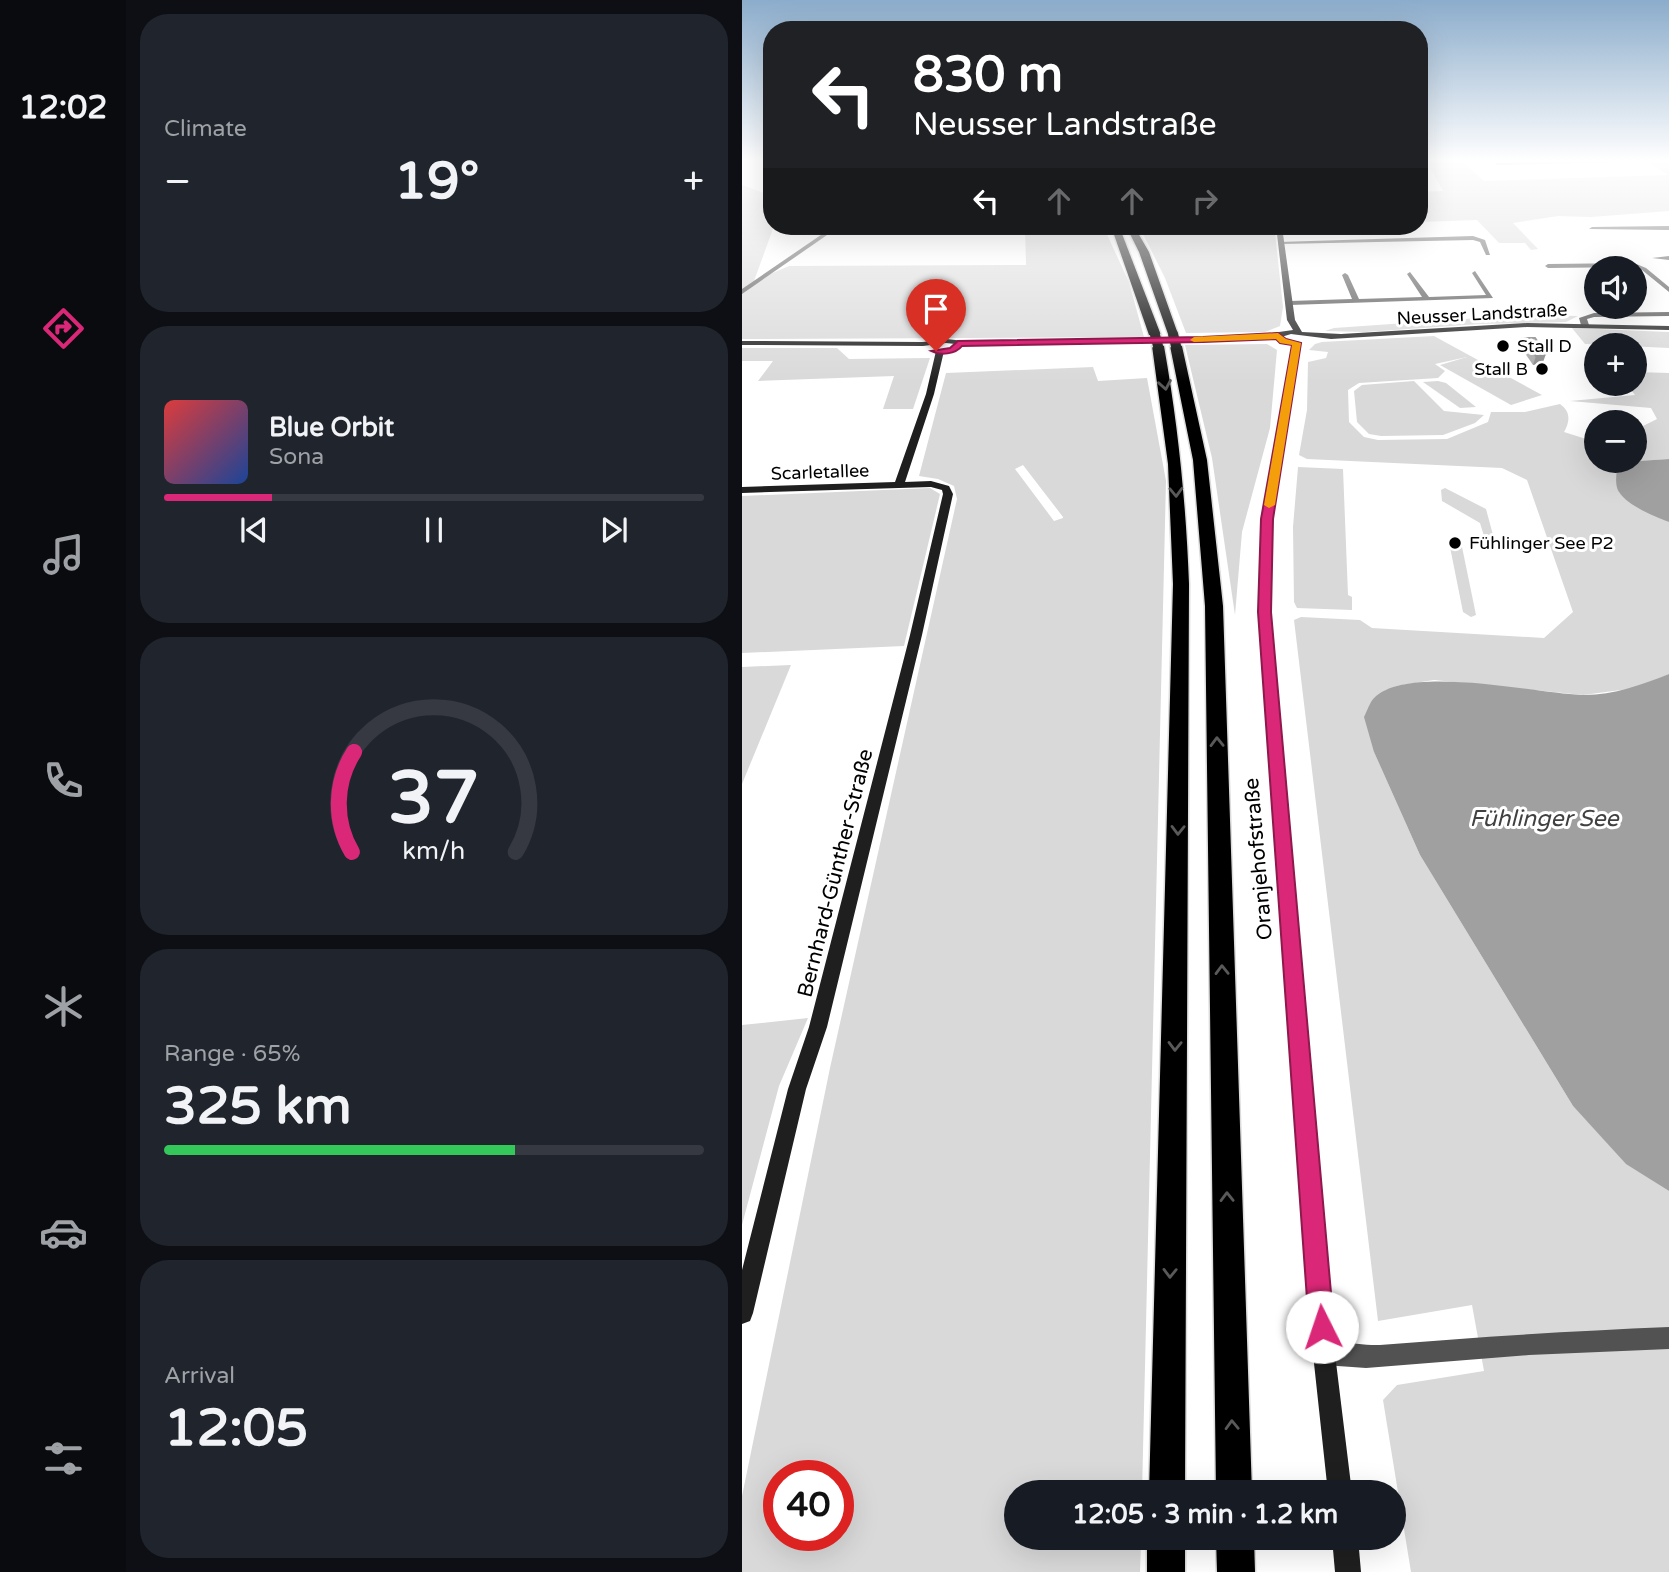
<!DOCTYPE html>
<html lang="en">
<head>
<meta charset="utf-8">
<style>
  body { margin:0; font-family:"Varela Round",sans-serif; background:#20242c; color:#f1f3f6; height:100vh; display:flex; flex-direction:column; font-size:26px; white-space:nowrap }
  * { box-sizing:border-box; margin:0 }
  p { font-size:23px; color:#9ea1a6 }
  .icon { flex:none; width:38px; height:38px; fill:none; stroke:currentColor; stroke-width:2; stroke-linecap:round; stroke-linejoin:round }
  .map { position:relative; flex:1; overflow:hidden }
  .drawer { display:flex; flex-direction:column; gap:14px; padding:14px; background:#0d0f14; width:616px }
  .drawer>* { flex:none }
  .guide { position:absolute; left:21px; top:21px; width:665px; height:214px; border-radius:28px; box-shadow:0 7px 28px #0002; background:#202124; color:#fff; overflow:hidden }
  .fabs { position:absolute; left:842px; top:256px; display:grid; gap:14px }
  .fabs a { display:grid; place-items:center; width:63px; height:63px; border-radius:50%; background:#171b24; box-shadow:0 7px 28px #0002; font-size:35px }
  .speed { position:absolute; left:21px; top:1460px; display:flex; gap:14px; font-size:35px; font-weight:700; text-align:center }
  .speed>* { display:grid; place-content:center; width:91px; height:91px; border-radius:50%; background:#171b24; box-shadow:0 7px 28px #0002; line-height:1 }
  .speed .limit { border:10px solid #d22; background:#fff; color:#111 }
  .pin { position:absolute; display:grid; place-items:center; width:60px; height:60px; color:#fff; margin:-72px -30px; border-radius:50% 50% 50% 0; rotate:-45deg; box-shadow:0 0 7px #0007 }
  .pin .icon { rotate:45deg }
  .me { position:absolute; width:77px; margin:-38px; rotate:356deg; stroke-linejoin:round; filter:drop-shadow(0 0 5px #0008) }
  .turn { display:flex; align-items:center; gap:24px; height:147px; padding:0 35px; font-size:32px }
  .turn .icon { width:91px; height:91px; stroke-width:2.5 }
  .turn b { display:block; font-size:49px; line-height:60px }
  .lanes { display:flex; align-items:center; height:66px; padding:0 35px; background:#0003; justify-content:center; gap:35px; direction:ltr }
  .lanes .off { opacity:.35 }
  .big { font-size:52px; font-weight:700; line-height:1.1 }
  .drawer .tile { flex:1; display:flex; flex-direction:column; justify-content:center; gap:10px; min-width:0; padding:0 24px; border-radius:28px; background:#20242c }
  .drawer .dial { align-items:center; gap:0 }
  .dial svg { height:182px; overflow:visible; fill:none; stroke:#363941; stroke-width:7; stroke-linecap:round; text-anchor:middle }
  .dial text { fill:#f1f3f6; stroke:none }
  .song { display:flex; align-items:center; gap:21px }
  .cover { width:84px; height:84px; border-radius:10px; background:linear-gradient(135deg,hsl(0 70% 55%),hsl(220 70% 35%)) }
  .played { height:7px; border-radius:4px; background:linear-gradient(90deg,#db2777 20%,#363941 20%) }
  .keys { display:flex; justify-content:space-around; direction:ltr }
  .heat { display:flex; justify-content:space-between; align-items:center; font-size:38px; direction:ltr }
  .charge { height:10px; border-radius:5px; background:linear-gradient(90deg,#34c759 65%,#363941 0) }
  .trip { position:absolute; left:262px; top:1480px; width:402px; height:70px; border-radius:35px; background:#171b24; box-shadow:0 7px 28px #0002; font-weight:700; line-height:70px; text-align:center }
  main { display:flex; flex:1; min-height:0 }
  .tab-bar { display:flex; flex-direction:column; width:126px; justify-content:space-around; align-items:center; background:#090b0e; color:#9ea1a6 }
  .tab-bar .icon { width:49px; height:49px }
  .tab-bar .active { color:#db2777 }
  .tab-bar b { font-size:32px; color:#f1f3f6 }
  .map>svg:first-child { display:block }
  .green { fill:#d9d9d9; fill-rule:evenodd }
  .water { fill:#a0a0a0 }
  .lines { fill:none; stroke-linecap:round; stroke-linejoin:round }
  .highway-casing { stroke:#dbdbdb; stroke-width:3 }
  .street { fill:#525252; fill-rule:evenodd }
  .secondary { fill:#1f1f1f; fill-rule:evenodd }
  .highway { fill:#000; fill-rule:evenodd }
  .highway-bridge-casing { stroke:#dbdbdb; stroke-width:12; stroke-linecap:butt }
  .highway-bridge { stroke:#000; stroke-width:10 }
  .wall { fill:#a7a7a7 }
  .shaded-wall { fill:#888 }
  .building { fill:#c2c2c2; stroke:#888; stroke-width:2 }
  .oneway { stroke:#595959 }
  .route { fill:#db2777; stroke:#8e194d; stroke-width:2 }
  .slow { fill:#f59e0b }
  .poi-dot { fill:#000; stroke:#fff; stroke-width:2.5 }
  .labels { text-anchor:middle; stroke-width:6; stroke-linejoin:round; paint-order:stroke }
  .far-street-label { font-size:18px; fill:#000; stroke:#fff }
  .far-poi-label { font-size:18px; fill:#000; stroke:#fff; text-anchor:start }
  .street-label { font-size:21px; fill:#000; stroke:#fff }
  .water-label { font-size:23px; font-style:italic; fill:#414141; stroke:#fff }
</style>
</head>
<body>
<main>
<nav class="tab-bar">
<b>12:02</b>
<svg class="icon active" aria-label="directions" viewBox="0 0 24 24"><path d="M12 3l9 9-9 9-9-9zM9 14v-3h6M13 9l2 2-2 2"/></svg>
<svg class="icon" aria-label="music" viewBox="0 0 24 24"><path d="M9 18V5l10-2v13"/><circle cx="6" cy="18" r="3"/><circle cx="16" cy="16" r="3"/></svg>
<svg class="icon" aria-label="phone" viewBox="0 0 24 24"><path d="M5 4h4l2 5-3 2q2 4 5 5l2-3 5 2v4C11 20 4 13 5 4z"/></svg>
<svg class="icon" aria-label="climate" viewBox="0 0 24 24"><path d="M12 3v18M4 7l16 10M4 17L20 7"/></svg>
<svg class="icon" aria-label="car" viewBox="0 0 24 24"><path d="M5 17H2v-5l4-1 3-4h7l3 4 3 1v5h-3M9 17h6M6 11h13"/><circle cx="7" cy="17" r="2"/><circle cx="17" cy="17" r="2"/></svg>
<svg class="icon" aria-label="filters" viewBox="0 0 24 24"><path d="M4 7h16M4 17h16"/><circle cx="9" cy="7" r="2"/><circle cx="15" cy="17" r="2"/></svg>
</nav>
<section class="drawer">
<div class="tile"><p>Climate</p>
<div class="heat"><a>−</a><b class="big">19°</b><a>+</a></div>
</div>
<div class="tile">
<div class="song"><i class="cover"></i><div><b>Blue Orbit</b><p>Sona</p></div></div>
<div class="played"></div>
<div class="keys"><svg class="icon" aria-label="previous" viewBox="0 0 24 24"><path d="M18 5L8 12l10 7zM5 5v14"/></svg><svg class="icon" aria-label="pause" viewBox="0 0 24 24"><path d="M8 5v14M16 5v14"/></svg><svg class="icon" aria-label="next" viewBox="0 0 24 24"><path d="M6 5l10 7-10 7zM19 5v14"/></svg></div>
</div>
<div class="tile dial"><svg viewBox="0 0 100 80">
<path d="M14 69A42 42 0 1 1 86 69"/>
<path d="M14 69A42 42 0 0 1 15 25" stroke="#db2777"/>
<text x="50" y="56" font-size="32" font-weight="700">37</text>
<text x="50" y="72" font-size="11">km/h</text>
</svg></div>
<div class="tile"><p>Range · 65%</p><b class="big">325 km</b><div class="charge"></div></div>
<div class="tile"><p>Arrival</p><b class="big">12:05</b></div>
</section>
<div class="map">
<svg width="927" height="1572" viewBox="0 0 927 1572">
  <rect width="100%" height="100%" fill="#fff"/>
  <g class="green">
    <path d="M685,162H721L742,181L926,175L906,162H927V211L849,217L816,216L771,223L796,249L789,250L783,243H757L735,220L677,222V192L701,191Z"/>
    <path d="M0,185L30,196V226H32L12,281L47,266L284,265L283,226H361L387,282L402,337L0,339Z"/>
    <path d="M397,226H538L533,233L541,307L538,326L523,332L444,333L423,278Z"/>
    <path d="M780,315L836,316L824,322L738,324L623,332L583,331L592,328Z"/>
    <path d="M830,328L927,332V348L843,344Z"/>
    <path d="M692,336L800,395L769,405L698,365L725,357L693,364L703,371L696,378L617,383L606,390L607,422L622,437L636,440L705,439L746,422L749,412H783L818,404C829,412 828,421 822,432L844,439H854V460H892L893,430L915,419L909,408L828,401L893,395L884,383H892L893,372L927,373V459L896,461L877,492L889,502L927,522V674L894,688L841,695L692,680L654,686L632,698V752L678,855L831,1106L884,1163L927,1191V1572H669L641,1400L655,1385L742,1371L730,1305L636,1321L552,620L559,617L618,620L630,628L802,638L831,612L785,480L760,468L565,459L557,455L565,410L566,362L584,358L586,352L567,350L573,344L580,342Z"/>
    <path d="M525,344L535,350L528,428L500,532L493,615L470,458L443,345Z"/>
    <path d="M0,348H95L107,359L188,358L171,409H141L152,376L16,381L31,361H0Z"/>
    <path d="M351,367L356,381L405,378L424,481L400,1493H275V1538H399L398,1572H0V1496L88,1068L215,499L212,486L196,479L177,476L204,373ZM281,465L321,517V518L312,521L273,469ZM37,1475H96V1535H37Z"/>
    <path d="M672,381L702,411L742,415L733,423L701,435L639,436L627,434L615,422L612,391L620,385Z"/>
    <path d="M696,381L704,383L734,407L718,408L681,382Z"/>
    <path d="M556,467L601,469L606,595L610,597V610L555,608L552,602L551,527Z"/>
    <path d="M188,488L198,494L162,646L0,653V496Z"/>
    <path d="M703,488L744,509L751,535L742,536L738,523L700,501L699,490Z"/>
    <path d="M712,540L719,542L734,615L729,617L721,612L707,542Z"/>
    <path d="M49,665L0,784V667Z"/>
    <path d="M66,1018L37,1086L0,1225V1025Z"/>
  </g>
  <g class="water">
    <path d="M927,459V522C912,516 886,506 877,492C873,486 874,477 875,469L896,461Z"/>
    <path d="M927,674V1191L884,1164L831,1106L678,855L632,752L622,717C625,711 628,702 632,698C666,664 792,693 839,695C869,696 899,685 927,674Z"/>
  </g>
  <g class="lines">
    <defs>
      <g id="highway">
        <path d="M369,226H377L419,335L417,337L407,335Z"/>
        <path d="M384,226H392L407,252L436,334L435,336L426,334L397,252Z"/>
        <path d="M416,343L422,346C436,425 444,503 447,584L443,1493H407L431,584L426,464L410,346Z"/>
        <path d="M434,343L440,346L465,460L481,606L510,1493H474L463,606L451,460L428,346Z"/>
        <rect x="405" y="1538" width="38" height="34"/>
        <path d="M474,1538H512L513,1572H475Z"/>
      </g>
    </defs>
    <use href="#highway" class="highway-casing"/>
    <g class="street">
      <path d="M880,162L755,165L753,164L755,163Z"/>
      <path d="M92,226H98L0,294V289Z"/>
      <path d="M927,226V230L847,229L850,227Z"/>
      <path d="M731,236L743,240L748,255H744L738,242L731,240L539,244L536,242Z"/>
      <path d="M927,256V260L910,258Z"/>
      <path d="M892,263L904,268L927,287V292L900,270L891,267L806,268L803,266L806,264Z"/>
      <path d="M733,271L751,298L548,305L545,303L548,301L610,299L600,275L603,273L606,275L617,299L680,297L665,274L668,272L687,297L744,295L730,273Z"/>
      <path d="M927,312V316L852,317L845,319L847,325L843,327L839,325L837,318L852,313Z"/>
      <path d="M927,1327V1349L787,1355L624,1368L582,1365L574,1362L571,1354L574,1346C592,1338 618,1346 638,1345C734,1337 830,1331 927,1327Z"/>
    </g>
    <g class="secondary">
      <path d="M539,226H545L541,234L553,320L560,332L599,334L785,323L927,326V330L785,327L589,339L549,334L536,338L509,340L232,346L204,343L181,346L0,345V341L181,342L204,339L232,342L509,336L551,330L545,320L535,234Z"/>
      <path d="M555,341L559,343L530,519L529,612L593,1354L610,1493H586L571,1354L517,612L520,519L551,343Z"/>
      <path d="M198,349L202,351L192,394L163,482L189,481L207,486L211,494L180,635L85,1027L64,1089L11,1313L8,1321L0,1324V1270L46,1089L67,1027L168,635L201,494L200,490L189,487L0,493V487L153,482L184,394L194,351Z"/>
      <path d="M590,1538H616L619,1572H593Z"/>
    </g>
    <use href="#highway" class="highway"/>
    <defs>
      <g id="highway-bridge">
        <path d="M431,334L434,346"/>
        <path d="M413,335L416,346"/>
      </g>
    </defs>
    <use href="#highway-bridge" class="highway-bridge-casing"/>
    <use href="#highway-bridge" class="highway-bridge"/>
  </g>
  <path class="wall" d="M781,338L801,362L791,365L778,346Z"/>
  <path class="shaded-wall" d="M804,354L801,362L791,365L794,356Z"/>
  <path class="building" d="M781,338H793L804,354L794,356Z"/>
  <defs><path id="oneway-chevron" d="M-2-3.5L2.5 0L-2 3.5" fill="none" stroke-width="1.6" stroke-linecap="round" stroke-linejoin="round" transform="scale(1.75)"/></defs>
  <g class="oneway">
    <use href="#oneway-chevron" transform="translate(423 385) rotate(80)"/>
    <use href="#oneway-chevron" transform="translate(434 492) rotate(88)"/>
    <use href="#oneway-chevron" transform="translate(475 742) rotate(-91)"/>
    <use href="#oneway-chevron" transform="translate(436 830) rotate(91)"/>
    <use href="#oneway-chevron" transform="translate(480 970) rotate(-91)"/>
    <use href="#oneway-chevron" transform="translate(433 1046) rotate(91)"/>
    <use href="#oneway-chevron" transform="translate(485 1197) rotate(-91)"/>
    <use href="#oneway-chevron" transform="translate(428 1273) rotate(91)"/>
    <use href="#oneway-chevron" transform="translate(490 1425) rotate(-92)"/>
  </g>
  <linearGradient id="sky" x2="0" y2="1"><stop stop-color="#8baccb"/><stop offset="0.42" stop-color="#fff"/><stop offset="1" stop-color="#fff" stop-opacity="0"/></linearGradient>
  <rect width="927" height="382" fill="url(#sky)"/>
  <path class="route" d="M536,333L544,339L559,343L531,519L529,612L592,1327L589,1336L580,1339L571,1336L567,1327L516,612L519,519L550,345L538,343L534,339L461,342L220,346C214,354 198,356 189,351L208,348L216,341L461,337Z"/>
  <path class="slow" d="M536,333L544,339L559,343L533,505L527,508L522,505L550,345L538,343L534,339L452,342L448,340L452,337Z"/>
  <g class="poi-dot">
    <circle cx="761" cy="346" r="7"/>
    <circle cx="800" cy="369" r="7"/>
    <circle cx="713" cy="543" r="7"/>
  </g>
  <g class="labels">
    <g class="far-street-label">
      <text transform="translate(740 314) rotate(-3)" y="6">Neusser Landstraße</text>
      <text transform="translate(78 472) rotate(-2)" y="6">Scarletallee</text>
    </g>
    <g class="far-poi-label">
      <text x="775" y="352">Stall D</text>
      <text x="786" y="375" text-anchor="end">Stall B</text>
      <text x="727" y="549">Fühlinger See P2</text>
    </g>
    <g class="street-label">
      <text transform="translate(516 859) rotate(-95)" y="7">Oranjehofstraße</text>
      <text transform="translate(93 873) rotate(-76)" y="7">Bernhard-Günther-Straße</text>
    </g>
    <g class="water-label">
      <text x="802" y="826">Fühlinger See</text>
    </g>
  </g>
</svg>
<div class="fabs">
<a><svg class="icon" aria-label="sound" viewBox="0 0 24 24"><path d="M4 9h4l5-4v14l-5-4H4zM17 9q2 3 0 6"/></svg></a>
<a>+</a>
<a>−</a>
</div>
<div class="speed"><div class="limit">40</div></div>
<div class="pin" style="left:194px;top:351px;background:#d93025"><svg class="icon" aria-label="arrive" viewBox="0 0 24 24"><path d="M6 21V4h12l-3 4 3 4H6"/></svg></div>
<svg class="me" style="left:580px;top:1327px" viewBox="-20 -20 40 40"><circle r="19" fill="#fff"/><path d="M0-13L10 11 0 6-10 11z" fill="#db2777"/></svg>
<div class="trip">12:05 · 3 min · 1.2 km</div>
<div class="guide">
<div class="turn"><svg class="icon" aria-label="left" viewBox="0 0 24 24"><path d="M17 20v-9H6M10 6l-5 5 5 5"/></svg><div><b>830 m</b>Neusser Landstraße</div></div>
<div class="lanes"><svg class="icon" aria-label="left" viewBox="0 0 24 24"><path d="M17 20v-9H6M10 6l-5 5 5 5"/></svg><svg class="icon off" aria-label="ahead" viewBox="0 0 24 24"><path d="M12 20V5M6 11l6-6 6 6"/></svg><svg class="icon off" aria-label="ahead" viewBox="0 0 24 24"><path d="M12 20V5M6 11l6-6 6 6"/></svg><svg class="icon off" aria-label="right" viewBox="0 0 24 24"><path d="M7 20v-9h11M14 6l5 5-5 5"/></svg></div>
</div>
</div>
</main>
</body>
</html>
